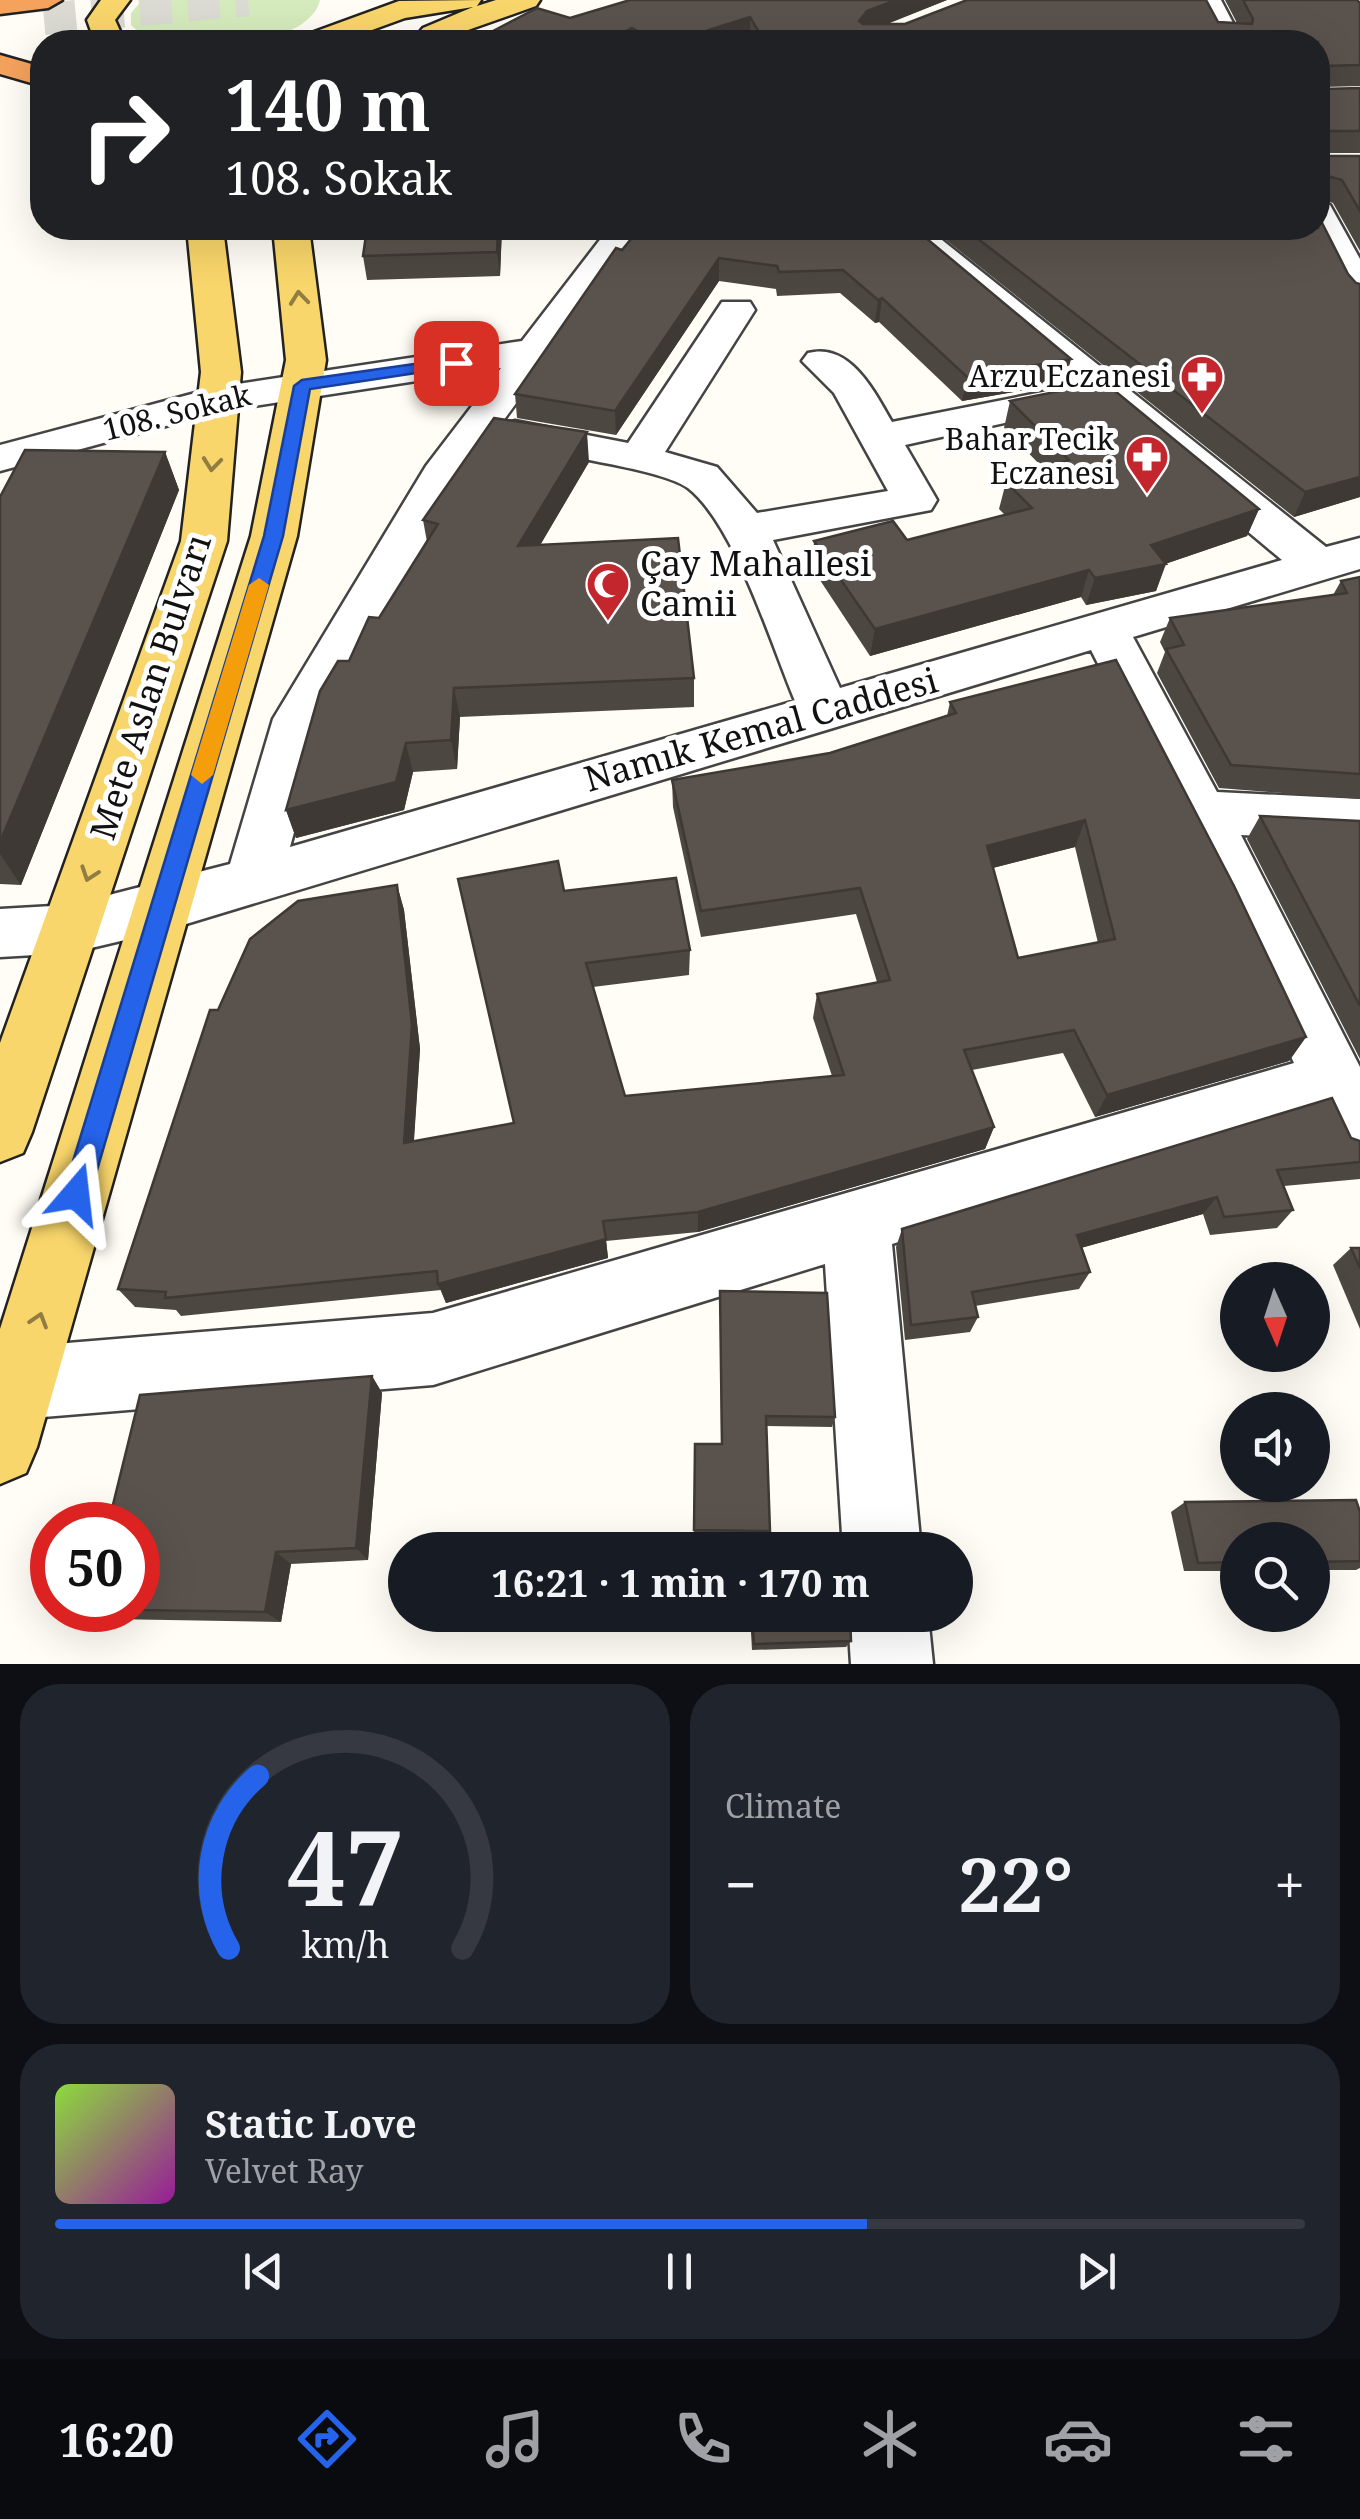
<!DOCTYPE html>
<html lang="en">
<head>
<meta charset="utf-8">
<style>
  body { margin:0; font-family:"Noto Serif",serif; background:#20242c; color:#f1f3f6; height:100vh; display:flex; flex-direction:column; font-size:38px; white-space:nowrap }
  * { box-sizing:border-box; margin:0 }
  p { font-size:32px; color:#9ea1a6 }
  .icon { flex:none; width:55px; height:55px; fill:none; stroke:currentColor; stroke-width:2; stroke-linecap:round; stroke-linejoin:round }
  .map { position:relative; height:1664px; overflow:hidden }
  .details { display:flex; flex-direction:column; gap:20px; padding:20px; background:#0d0f14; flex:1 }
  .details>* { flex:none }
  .hud { position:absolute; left:30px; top:30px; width:1300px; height:210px; border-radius:40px; box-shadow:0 10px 40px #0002; background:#202124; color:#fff; overflow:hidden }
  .needle { width:65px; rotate:177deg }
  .buttons { position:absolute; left:1220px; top:1262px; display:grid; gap:20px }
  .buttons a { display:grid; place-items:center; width:110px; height:110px; border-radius:50%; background:#171b24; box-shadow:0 10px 40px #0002; font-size:50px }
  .speed { position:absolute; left:30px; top:1502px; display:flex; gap:20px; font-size:50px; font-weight:700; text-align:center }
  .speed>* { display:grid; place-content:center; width:130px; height:130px; border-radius:50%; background:#171b24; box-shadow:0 10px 40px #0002; line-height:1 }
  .speed .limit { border:15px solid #d22; background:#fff; color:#111 }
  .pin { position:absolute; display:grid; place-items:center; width:85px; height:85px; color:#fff; margin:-42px; border-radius:20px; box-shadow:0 5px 15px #0006 }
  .me { position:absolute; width:110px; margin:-55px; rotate:17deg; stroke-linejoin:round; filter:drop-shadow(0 0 8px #0008) }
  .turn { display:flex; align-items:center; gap:35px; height:210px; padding:0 30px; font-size:45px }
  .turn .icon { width:130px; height:130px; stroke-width:2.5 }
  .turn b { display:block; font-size:70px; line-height:85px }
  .big { font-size:75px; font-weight:700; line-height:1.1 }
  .details .card { flex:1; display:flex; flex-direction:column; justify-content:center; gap:15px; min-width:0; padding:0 35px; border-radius:40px; background:#20242c }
  .details .dial { align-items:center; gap:0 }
  .dial svg { height:260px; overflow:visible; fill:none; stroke:#363941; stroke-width:7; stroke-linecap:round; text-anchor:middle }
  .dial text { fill:#f1f3f6; stroke:none }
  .song { display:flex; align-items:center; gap:30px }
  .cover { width:120px; height:120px; border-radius:15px; background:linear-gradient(135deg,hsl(90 70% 55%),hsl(300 70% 35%)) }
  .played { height:10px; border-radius:5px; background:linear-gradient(90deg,#2563eb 65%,#363941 65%) }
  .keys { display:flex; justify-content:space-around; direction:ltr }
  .heat { display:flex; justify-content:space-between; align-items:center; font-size:55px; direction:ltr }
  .details .tiles { flex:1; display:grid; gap:20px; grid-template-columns:1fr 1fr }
  .card:last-child { grid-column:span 2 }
  .trip { position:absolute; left:388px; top:1532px; width:585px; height:100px; border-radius:50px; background:#171b24; box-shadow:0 10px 40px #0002; font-weight:700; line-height:100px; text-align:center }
  .menu { display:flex; height:160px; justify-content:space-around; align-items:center; background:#090b0e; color:#9ea1a6 }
  .menu .icon { width:70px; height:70px }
  .menu .active { color:#2563eb }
  .menu b { font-size:45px; color:#f1f3f6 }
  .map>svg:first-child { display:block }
  .green { fill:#d5ebbd }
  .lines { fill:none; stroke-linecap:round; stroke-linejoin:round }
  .highway-tunnel { stroke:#dbdad3; stroke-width:32; stroke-dasharray:32 16; stroke-linecap:butt }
  .minor-casing { stroke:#444; stroke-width:5 }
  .major-casing { stroke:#222; stroke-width:5 }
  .highway-casing { stroke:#222; stroke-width:5 }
  .minor { fill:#fff; fill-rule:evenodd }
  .major { fill:#f9d66b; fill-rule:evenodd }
  .highway { fill:#f5a25d; fill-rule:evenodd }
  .wall { fill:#4d4742; fill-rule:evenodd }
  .shaded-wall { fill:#3f3936 }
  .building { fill:#5a524d; stroke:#3f3936; stroke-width:2.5; fill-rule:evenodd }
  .oneway { stroke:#917d42 }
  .route { fill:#2563eb; stroke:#184099; stroke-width:2.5 }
  .slow { fill:#f59e0b }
  .labels { text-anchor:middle; stroke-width:10; stroke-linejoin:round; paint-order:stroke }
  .far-poi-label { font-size:30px; fill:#111; stroke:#fff; text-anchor:end }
  .far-street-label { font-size:30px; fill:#111; stroke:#fff }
  .poi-label { font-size:35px; fill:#111; stroke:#fff; text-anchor:start }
  .street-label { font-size:35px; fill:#111; stroke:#fff }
</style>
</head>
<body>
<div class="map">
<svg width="1360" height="1664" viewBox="0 0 1360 1664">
  <rect width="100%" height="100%" fill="#fffdf5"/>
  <path class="green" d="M142,0H320C308,53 161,57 131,25V13Z"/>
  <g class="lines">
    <path class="highway-tunnel" d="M44,19L248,0"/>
    <defs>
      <g id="minor">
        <path d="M1193,0H1221L1243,42H1215Z"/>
        <path d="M1318,201L1330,205L1360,259V306L1347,303L1341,295L1308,228H1318Z"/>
        <path d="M609,228H645L500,425L515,421L628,443L722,302H750L755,310L665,452L717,467L757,513L888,491L834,393L802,361L808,353C850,342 874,391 892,422L1073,386L888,228H927L1326,547L1360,538V569L1133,637L1217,792L1360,799V841L1241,835L1360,1067V1164L1337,1155L1318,1113L892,1244L921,1550H843L825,1264L433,1385L19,1419L0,1411V1355L19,1347L433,1313L1294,1063L1223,910L1091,650L163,931L70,953L0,957V909L70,905L230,864L273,719L426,466L501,368L221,411L0,471V445L218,387L522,341ZM1094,403L1282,560L840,688L773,540L931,510L937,500L905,445ZM496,431L500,443C539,453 662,468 688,488C735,525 771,644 795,701L290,847L325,719L467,470Z"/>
        <path d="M848,1615H928L933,1664H851Z"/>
      </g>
      <g id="major">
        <path d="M101,0H130L115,20L125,42H95L87,20Z"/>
        <path d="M481,0L477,6L496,0H540L536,6L434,42L423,40L418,34L423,28L473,7L405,18L339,42H298L303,36L399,1Z"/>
        <path d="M187,228H223L241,372L227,541L32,1132L23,1153L0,1162V1043L181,541L201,372Z"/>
        <path d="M273,228H309L326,360L297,536L37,1447L26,1473L0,1484V1329L251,536L286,360Z"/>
      </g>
      <g id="highway">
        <path d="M0,0H62L48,8L0,14Z"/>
        <path d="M0,55L42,67V86L0,74Z"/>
      </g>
    </defs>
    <use href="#minor" class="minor-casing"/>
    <use href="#major" class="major-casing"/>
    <use href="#highway" class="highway-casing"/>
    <use href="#minor" class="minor"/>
    <use href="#major" class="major"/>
    <use href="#highway" class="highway"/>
  </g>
  <g class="wall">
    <path d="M630,0H947L886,24L1237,23L1225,0H1357L1360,3V86L1323,87V89L1360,88V153H1324V156H1360V251L1333,203L1323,200L1318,215L1348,274L1356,283L1360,284V497L1294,517L931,228H1318V42H752L750,39L738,42H472L570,18Z"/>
    <path d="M502,228L500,276L367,280L363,256Z"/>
    <path d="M914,228L1065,383L962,401L879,322L875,323L840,293L777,296L776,289L719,281L616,435L517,418L515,394L622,250Z"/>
    <path d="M1010,401L1259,509L1247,536L1165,564L1156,591L1086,605L1081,597L870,656L812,568L814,541L907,540L1005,515L999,509L1006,482L1044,469L1004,428Z"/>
    <path d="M165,452L179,490L21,885L0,884V497Z"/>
    <path d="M589,462L540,545L694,678V707L460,717L457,769L413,772L404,810L296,838L286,810L379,618L427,542L423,520Z"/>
    <path d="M1360,577V799L1219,788L1157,673L1165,652L1160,642L1170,618L1333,595L1341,581Z"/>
    <path d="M1116,660L1306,1037L1289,1061L1095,1117L1063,1053L972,1070L994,1127L985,1149L698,1232L606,1241L608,1258L446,1303L441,1290L181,1316L176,1310L135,1307L118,1289L218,1010L397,885L404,910L420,1049L414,1141L514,1123L564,891L690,950L689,975L593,987L625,1096L832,1076L813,1018L817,994L877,982L856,914L701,937L673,807L672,780L830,753L947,716L950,702ZM1075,847L1098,943L1018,958L993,868Z"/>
    <path d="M1260,816L1360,821V1059L1247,839Z"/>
    <path d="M1351,1138L1360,1141V1179L1284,1186L1293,1210L1277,1228L1210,1235L1203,1214L1081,1248L1090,1272L1079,1289L975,1306L978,1317L970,1332L905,1340L896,1247L902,1229Z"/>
    <path d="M1351,1248H1360V1329L1333,1265Z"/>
    <path d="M720,1291L835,1417L832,1427L766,1426L770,1531L768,1539L694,1538L695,1444H721Z"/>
    <path d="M372,1376L382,1393L368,1560L291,1564L281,1622L109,1619L89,1610H138Z"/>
    <path d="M1185,1502L1360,1512V1568L1356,1570H1312V1540H1238V1571H1184L1171,1512Z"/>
    <path d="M750,1615H850L851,1641L846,1647L752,1650Z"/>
  </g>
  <g class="shaded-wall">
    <path d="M896,0H947L865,33L859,21L867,11Z"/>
    <path d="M750,17V39L738,42H671Z"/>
    <path d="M632,28V42H607Z"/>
    <path d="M498,228H502L500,276L497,252Z"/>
    <path d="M719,258V281L616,435L615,411Z"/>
    <path d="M882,298L879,322L875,323L878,300Z"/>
    <path d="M1071,359L1065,383L962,401L967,377Z"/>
    <path d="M587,432L589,462L522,576L518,546Z"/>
    <path d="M165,452L179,490L21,885L0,854V842Z"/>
    <path d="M1360,477V497L1294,517L1305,492Z"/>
    <path d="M1259,509L1247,536L1159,566L1166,564L1156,591L1086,605L1095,578L1151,545Z"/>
    <path d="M1089,570L1081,597L870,656L875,629Z"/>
    <path d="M454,688L460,717L457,769L451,740Z"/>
    <path d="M406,743L413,772L404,810L296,838L286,810Z"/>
    <path d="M1085,820L1075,847L980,871L987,846Z"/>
    <path d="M397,885L404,910L420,1049L412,1164L404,1143Z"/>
    <path d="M1306,1037L1289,1061L1095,1117L1107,1095Z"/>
    <path d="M994,1127L985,1149L698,1232V1212Z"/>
    <path d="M1217,1197L1203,1214L1066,1252L1077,1235Z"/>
    <path d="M606,1239L608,1258L446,1303L438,1284Z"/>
    <path d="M372,1376L382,1393L368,1560L356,1548Z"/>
    <path d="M276,1552L291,1564L281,1622L265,1612Z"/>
  </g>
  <g class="building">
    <path d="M630,0H896L867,11L859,21L863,24H905L967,0H1206L1218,22L1252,24L1253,19L1243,0H1357L1360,3V65L1323,66V89L1360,88V131H1324V156H1360V211L1342,180L1324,175L1323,201L1318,204V42H765L750,17L671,42H656L632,28L607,42H472L537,8L570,18Z"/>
    <path d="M1318,215L1348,274L1356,283L1360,284V477L1305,492L964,228H1318Z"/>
    <path d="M367,228H498L497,252L363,256Z"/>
    <path d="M640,228H914L1071,359L967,377L882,298L878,300L843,270L779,272L777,266L719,258L615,411L515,394L616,248L622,250Z"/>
    <path d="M1104,382L1259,509L1151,545L1166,564L1095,578L1089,570L875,629L814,541L893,521L907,540L1032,508L1006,482L1069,460L1010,401Z"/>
    <path d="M494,418L587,432L518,546L678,538L694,678L454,688L451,740L406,743L396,782L286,810L320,691L338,661H349L369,617L379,618L438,524L423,520Z"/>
    <path d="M25,450L165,452L0,842V497Z"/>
    <path d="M1360,577V774L1231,765L1166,649L1184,645L1170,618L1347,593L1341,581Z"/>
    <path d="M1116,660L1234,886L1306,1037L1107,1095L1074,1030L964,1050L994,1127L698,1212L603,1221L606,1239L438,1284L437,1271L165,1298L166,1292L118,1289L210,1010H218L250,939L298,901L397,885L412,1025L404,1143L514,1123L458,879L558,861L564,891L676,878L690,950L586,963L625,1096L844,1075L817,994L890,980L860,888L701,911L672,780L830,753L956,713L950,702ZM1085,820L1115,939L1018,958L987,846Z"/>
    <path d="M1260,816L1360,821V1006Z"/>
    <path d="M1332,1098L1351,1138L1360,1141V1162L1277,1170L1293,1210L1224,1217L1217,1197L1077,1235L1090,1272L972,1292L978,1317L911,1325L902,1229Z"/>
    <path d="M1351,1248H1360V1268Z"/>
    <path d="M720,1291L827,1293L835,1417L766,1416L770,1531L694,1530L695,1444H722Z"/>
    <path d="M372,1376L356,1548L276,1552L265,1612L138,1610V1525H108L140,1395Z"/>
    <path d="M1356,1500L1360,1512V1561L1312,1562V1540H1238V1562L1198,1563L1185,1502Z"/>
    <path d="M752,1615H850L851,1641L754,1644Z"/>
  </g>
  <defs><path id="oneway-chevron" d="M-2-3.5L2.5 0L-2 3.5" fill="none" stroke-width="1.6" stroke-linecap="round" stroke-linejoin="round" transform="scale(2.5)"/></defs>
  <g class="oneway">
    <use href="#oneway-chevron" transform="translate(299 298) rotate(-96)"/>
    <use href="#oneway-chevron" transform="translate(212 464) rotate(96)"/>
    <use href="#oneway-chevron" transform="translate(89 874) rotate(109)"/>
    <use href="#oneway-chevron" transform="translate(39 1320) rotate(-73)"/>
  </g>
  <path class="route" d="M456,358L465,363L462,366L310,389L283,536L90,1194L86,1203L76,1207L67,1203L63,1194L264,536L294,386L302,380Z"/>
  <path class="slow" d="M259,578L269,585L213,775L202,784L191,775L249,585Z"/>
  <defs>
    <symbol id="pharmacy-pin" viewBox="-11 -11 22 30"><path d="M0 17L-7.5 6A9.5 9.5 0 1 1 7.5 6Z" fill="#c4262e" stroke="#fff"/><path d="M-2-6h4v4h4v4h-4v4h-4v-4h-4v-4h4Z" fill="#fff"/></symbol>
    <symbol id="mosque-pin" viewBox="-11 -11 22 30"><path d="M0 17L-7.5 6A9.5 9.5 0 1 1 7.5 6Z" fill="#c4262e" stroke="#fff"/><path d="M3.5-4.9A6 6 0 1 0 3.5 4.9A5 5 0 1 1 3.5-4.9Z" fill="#fff"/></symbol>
  </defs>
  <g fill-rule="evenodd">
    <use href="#pharmacy-pin" x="1177" y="352" width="50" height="68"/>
    <use href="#pharmacy-pin" x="1122" y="432" width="50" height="68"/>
    <use href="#mosque-pin" x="583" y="559" width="50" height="68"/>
  </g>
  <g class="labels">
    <g class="far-poi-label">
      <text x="1170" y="387">Arzu Eczanesi</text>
      <text x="1114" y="450">Bahar Tecik<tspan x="1114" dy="34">Eczanesi</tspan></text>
    </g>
    <g class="far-street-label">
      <text transform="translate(177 413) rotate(-14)" y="10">108. Sokak</text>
    </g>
    <g class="poi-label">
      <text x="640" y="576">Çay Mahallesi<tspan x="640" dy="40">Camii</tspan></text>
    </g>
    <g class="street-label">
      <text transform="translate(151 687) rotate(-72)" y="12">Mete Aslan Bulvarı</text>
      <text transform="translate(761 730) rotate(-16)" y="12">Namık Kemal Caddesi</text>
    </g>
  </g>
</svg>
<div class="buttons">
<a><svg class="needle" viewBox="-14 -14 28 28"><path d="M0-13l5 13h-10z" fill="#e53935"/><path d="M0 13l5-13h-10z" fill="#9ea1a6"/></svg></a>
<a><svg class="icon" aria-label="sound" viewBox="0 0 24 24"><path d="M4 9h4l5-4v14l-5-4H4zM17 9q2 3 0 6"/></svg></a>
<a><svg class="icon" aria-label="search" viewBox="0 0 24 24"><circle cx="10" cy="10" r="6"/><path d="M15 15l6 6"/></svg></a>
</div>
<div class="speed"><div class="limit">50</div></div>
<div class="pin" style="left:456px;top:363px;background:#d93025"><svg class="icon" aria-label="arrive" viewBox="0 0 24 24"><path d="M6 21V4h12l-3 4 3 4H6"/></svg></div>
<svg class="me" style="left:76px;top:1194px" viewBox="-20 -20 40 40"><path d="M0-17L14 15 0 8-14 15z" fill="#2563eb" stroke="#fff" stroke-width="4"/></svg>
<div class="trip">16:21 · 1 min · 170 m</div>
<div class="hud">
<div class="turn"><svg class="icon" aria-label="right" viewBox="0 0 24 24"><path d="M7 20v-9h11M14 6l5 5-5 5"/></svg><div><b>140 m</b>108. Sokak</div></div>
</div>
</div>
<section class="details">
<div class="tiles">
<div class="card dial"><svg viewBox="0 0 100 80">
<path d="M14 69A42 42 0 1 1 86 69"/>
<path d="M14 69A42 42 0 0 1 23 16" stroke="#2563eb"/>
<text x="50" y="56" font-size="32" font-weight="700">47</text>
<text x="50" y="72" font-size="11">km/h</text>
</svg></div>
<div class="card"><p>Climate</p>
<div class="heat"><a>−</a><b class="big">22°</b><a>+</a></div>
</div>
<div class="card">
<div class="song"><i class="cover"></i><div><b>Static Love</b><p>Velvet Ray</p></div></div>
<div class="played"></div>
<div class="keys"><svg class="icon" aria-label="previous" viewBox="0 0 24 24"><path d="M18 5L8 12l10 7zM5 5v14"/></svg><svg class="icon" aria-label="pause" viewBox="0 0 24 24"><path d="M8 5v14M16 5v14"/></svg><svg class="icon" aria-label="next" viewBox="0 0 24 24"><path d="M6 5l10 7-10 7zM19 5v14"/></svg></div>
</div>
</div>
</section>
<nav class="menu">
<b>16:20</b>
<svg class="icon active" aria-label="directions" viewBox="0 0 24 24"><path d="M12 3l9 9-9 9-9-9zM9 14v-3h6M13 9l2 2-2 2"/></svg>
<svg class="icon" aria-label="music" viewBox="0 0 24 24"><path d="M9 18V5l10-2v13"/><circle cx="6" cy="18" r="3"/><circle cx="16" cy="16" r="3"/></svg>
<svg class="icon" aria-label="phone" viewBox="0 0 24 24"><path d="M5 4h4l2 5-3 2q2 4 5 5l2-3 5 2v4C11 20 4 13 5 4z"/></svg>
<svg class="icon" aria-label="climate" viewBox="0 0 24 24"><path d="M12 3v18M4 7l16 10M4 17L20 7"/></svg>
<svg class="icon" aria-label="car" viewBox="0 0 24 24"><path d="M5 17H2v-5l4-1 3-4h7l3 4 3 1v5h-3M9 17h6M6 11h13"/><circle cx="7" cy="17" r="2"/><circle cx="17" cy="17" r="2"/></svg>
<svg class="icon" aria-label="filters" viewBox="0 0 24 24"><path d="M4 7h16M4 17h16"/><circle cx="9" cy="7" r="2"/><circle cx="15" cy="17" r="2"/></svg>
</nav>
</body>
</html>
